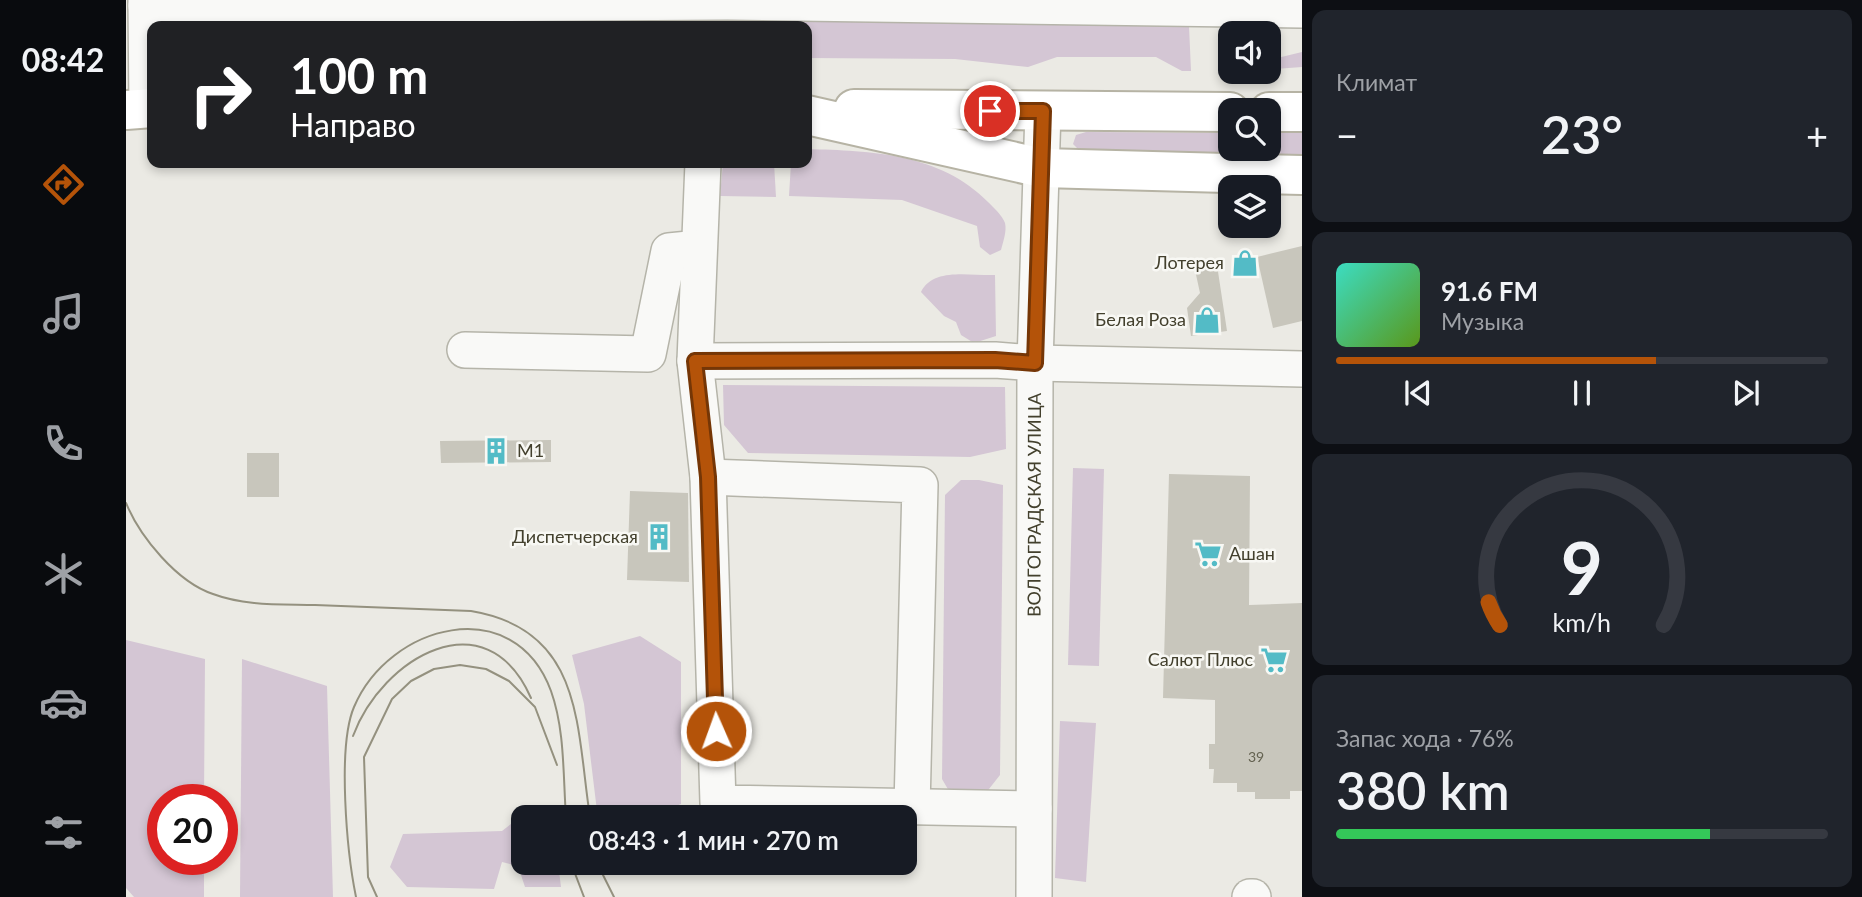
<!DOCTYPE html>
<html lang="ru">
<head>
<meta charset="utf-8">
<style>
  body { margin:0; font-family:Lato,sans-serif; background:#20242c; color:#f1f3f6; height:100vh; display:flex; flex-direction:column; font-size:26px; white-space:nowrap }
  * { box-sizing:border-box; margin:0 }
  p { font-size:23px; color:#9ea1a6 }
  .icon { flex:none; width:38px; height:38px; fill:none; stroke:currentColor; stroke-width:2; stroke-linecap:round; stroke-linejoin:round }
  .map { position:relative; flex:1; overflow:hidden }
  .details { display:flex; flex-direction:column; gap:10px; padding:10px; background:#0d0f14; width:560px }
  .details>* { flex:none }
  .top-card { position:absolute; left:21px; top:21px; width:665px; height:147px; border-radius:14px; box-shadow:0 4px 10px #0003; background:#202124; color:#fff; overflow:hidden }
  .fabs { position:absolute; left:1092px; top:21px; display:grid; gap:14px }
  .fabs a { display:grid; place-items:center; width:63px; height:63px; border-radius:14px; background:#171b24; box-shadow:0 4px 10px #0003; font-size:35px }
  .speed { position:absolute; left:21px; top:784px; display:flex; gap:14px; font-size:35px; font-weight:700; text-align:center }
  .speed>* { display:grid; place-content:center; width:91px; height:91px; border-radius:50%; background:#171b24; box-shadow:0 4px 10px #0003; line-height:1 }
  .speed .limit { border:10px solid #d22; background:#fff; color:#111 }
  .pin { position:absolute; display:grid; place-items:center; width:60px; height:60px; color:#fff; margin:-30px; border:4px solid #fff; border-radius:50%; box-shadow:0 2px 7px #0007 }
  .me { position:absolute; width:77px; margin:-38px; rotate:358deg; stroke-linejoin:round; filter:drop-shadow(0 0 5px #0008) }
  .turn { display:flex; align-items:center; gap:24px; height:147px; padding:0 28px; font-size:32px }
  .turn .icon { width:91px; height:91px; stroke-width:2.5 }
  .turn b { display:block; font-size:49px; line-height:60px }
  .big { font-size:52px; font-weight:600; line-height:1.1 }
  .details .card { flex:1; display:flex; flex-direction:column; justify-content:center; gap:10px; min-width:0; padding:0 24px; border-radius:14px; background:#20242c }
  .details .dial { align-items:center; gap:0 }
  .dial svg { height:182px; overflow:visible; fill:none; stroke:#363941; stroke-width:7; stroke-linecap:round; text-anchor:middle }
  .dial text { fill:#f1f3f6; stroke:none }
  .song { display:flex; align-items:center; gap:21px }
  .cover { width:84px; height:84px; border-radius:10px; background:linear-gradient(135deg,hsl(170 70% 55%),hsl(90 70% 35%)) }
  .played { height:7px; border-radius:4px; background:linear-gradient(90deg,#b45309 65%,#363941 65%) }
  .keys { display:flex; justify-content:space-around; direction:ltr }
  .heat { display:flex; justify-content:space-between; align-items:center; font-size:38px; direction:ltr }
  .charge { height:10px; border-radius:5px; background:linear-gradient(90deg,#34c759 76%,#363941 0) }
  .trip { position:absolute; left:385px; top:805px; width:406px; height:70px; border-radius:14px; background:#171b24; box-shadow:0 4px 10px #0003; font-weight:600; line-height:70px; text-align:center }
  main { display:flex; flex:1; min-height:0 }
  .dock { display:flex; flex-direction:column; width:126px; justify-content:space-around; align-items:center; background:#090b0e; color:#9ea1a6 }
  .dock .icon { width:49px; height:49px }
  .dock .on { color:#b45309 }
  .dock b { font-size:32px; color:#f1f3f6 }
  .map>svg:first-child { display:block }
  .green { fill:#d4c6d4 }
  .building { fill:#c8c6bc }
  .lines { fill:none; stroke-linecap:round; stroke-linejoin:round }
  .minor-casing { stroke:#b5b4a9; stroke-width:38 }
  .major-casing { stroke:#b6b3a4; stroke-width:42 }
  .minor { stroke:#f9f9f7; stroke-width:35 }
  .major { stroke:#fff; stroke-width:38 }
  .tram { stroke:#94917f; stroke-width:2 }
  .route-casing { stroke:#753606; stroke-width:18 }
  .route { stroke:#b45309; stroke-width:12 }
  .labels { text-anchor:middle; stroke-width:5; stroke-linejoin:round; paint-order:stroke }
  .number-label { font-size:14px; fill:#646251 }
  .poi-label { font-size:18px; fill:#43402d; stroke:#f8f8f4; text-anchor:end }
  .street-label { font-size:18px; fill:#43402d; stroke:#f8f8f4 }
</style>
</head>
<body>
<main>
<nav class="dock">
<b>08:42</b>
<svg class="icon on" aria-label="directions" viewBox="0 0 24 24"><path d="M12 3l9 9-9 9-9-9zM9 14v-3h6M13 9l2 2-2 2"/></svg>
<svg class="icon" aria-label="music" viewBox="0 0 24 24"><path d="M9 18V5l10-2v13"/><circle cx="6" cy="18" r="3"/><circle cx="16" cy="16" r="3"/></svg>
<svg class="icon" aria-label="phone" viewBox="0 0 24 24"><path d="M5 4h4l2 5-3 2q2 4 5 5l2-3 5 2v4C11 20 4 13 5 4z"/></svg>
<svg class="icon" aria-label="climate" viewBox="0 0 24 24"><path d="M12 3v18M4 7l16 10M4 17L20 7"/></svg>
<svg class="icon" aria-label="car" viewBox="0 0 24 24"><path d="M5 17H2v-5l4-1 3-4h7l3 4 3 1v5h-3M9 17h6M6 11h13"/><circle cx="7" cy="17" r="2"/><circle cx="17" cy="17" r="2"/></svg>
<svg class="icon" aria-label="filters" viewBox="0 0 24 24"><path d="M4 7h16M4 17h16"/><circle cx="9" cy="7" r="2"/><circle cx="15" cy="17" r="2"/></svg>
</nav>
<div class="map">
<svg width="1176" height="897" viewBox="0 0 1176 897">
  <rect width="100%" height="100%" fill="#ebeae4"/>
  <g class="green">
    <path d="M601,13L1063,26L1065,71H1056L1030,57H931L902,67L829,59L681,58V26L72,24Z"/>
    <path d="M1176,52V67L1149,69L1143,66V60Z"/>
    <path d="M960,132L1104,133V149H1143V133H1176V156L955,152L947,144L950,135Z"/>
    <path d="M681,149C745,151 814,153 862,202C868,208 876,215 879,223C881,231 877,242 875,250L864,255L854,247L851,226L776,200L663,196L665,163H681Z"/>
    <path d="M597,163H648L650,197L594,196Z"/>
    <path d="M869,275L870,336L848,343L835,335L830,322L818,316L795,292C807,267 844,276 869,275Z"/>
    <path d="M597,385L879,387L880,449L844,457L622,453L598,425Z"/>
    <path d="M947,468L978,469L973,666L942,665Z"/>
    <path d="M835,480H853L877,485L874,775L859,794L823,791L816,779L819,495Z"/>
    <path d="M514,636L555,662V804L535,812L471,811L458,704L446,655Z"/>
    <path d="M0,640L79,659L78,800H37V859H78V897H8L0,888Z"/>
    <path d="M116,659L201,686L207,897H114Z"/>
    <path d="M934,721L970,723L960,882L929,878Z"/>
    <path d="M398,814L405,817H397V863H432L435,887H399L392,866L376,862L368,889L281,887L264,867L277,834L376,831Z"/>
  </g>
  <g class="building">
    <path d="M1176,246V321L1147,328L1131,257Z"/>
    <path d="M1091,265L1101,331L1065,336L1061,308L1074,293L1069,270Z"/>
    <path d="M425,440V462L315,463L314,441Z"/>
    <rect x="121" y="453" width="32" height="44"/>
    <path d="M1043,474L1124,476L1123,605L1176,603V791H1164V799H1129V792H1111V783H1087L1088,769H1083V744H1089V700L1037,698Z"/>
    <path d="M504,491L562,493L563,582L501,580Z"/>
  </g>
  <g class="lines">
    <defs>
      <g id="minor">
        <path d="M20,0L21,109"/>
        <path d="M20,6L601,2L1176,10"/>
        <path d="M577,163L569,361L582,477L592,803L908,809"/>
        <path d="M339,350L522,354L543,251L573,248"/>
        <path d="M569,361L869,360L909,363L1176,369"/>
        <path d="M582,477L794,485L786,807"/>
        <path id="s1" d="M908,897L909,363L917,111"/>
        <path d="M1124,897H1127"/>
      </g>
      <g id="major">
        <path d="M728,109L1104,112"/>
        <path d="M0,110L26,108"/>
        <path d="M1143,112H1176"/>
        <path d="M681,115L916,168L1176,175"/>
      </g>
    </defs>
    <use href="#minor" class="minor-casing"/>
    <use href="#major" class="major-casing"/>
    <use href="#minor" class="minor"/>
    <use href="#major" class="major"/>
    <g class="tram">
      <path d="M0,503C14,537 51,582 87,594C119,606 155,604 189,605C241,607 293,609 345,611C458,630 450,726 464,817"/>
      <path d="M227,736C256,658 360,596 405,698"/>
      <path d="M445,863L458,897"/>
      <path d="M471,863L488,897"/>
      <path d="M230,897C221,853 211,747 228,707C263,624 388,591 425,691C439,730 437,776 440,817"/>
      <path d="M251,897L242,877L238,757L266,699L285,681L308,669L334,665L360,669L383,681L409,707L431,765"/>
    </g>
  </g>
  <g class="lines">
    <defs>
      <path id="route" d="M590,731L582,477L569,361L869,360L909,363L917,111H864"/>
    </defs>
    <use href="#route" class="route-casing"/>
    <use href="#route" class="route"/>
  </g>
  <defs>
    <symbol id="shop-bare" viewBox="-9 -9 18 18"><path d="M-5-2.5h2.3a2.7 3.5 0 0 1 5.4 0H5L5.5 6h-11ZM-1.5-2.5h3a1.5 2.3 0 0 0-3 0Z" fill="#53bbc6" stroke="#f8f8f4" stroke-width="2.5" paint-order="stroke"/></symbol>
    <symbol id="building-bare" viewBox="-9 -9 18 18"><path d="M-4-6H4V6H1V3H-1V6H-4ZM-2.5-4.3h1.7v1.8h-1.7ZM.8-4.3h1.7v1.8H.8ZM-2.5-1h1.7V.8h-1.7ZM.8-1h1.7V.8H.8Z" fill="#53bbc6" stroke="#f8f8f4" stroke-width="2.5" paint-order="stroke"/></symbol>
    <symbol id="supermarket-bare" viewBox="-9 -9 18 18"><path d="M-6-5.5h2.5l.6 2H6L4.5 2H-2.5L-4.4-4H-6ZM-1.5 3.2a1.3 1.3 0 1 0 .1 0ZM3 3.2a1.3 1.3 0 1 0 .1 0Z" fill="#53bbc6" stroke="#f8f8f4" stroke-width="2.5" paint-order="stroke"/></symbol>
  </defs>
  <g fill-rule="evenodd">
    <use href="#shop-bare" x="1100" y="244" width="38" height="38"/>
    <use href="#shop-bare" x="1062" y="301" width="38" height="38"/>
    <use href="#building-bare" x="351" y="432" width="38" height="38"/>
    <use href="#building-bare" x="514" y="518" width="38" height="38"/>
    <use href="#supermarket-bare" x="1063" y="535" width="38" height="38"/>
    <use href="#supermarket-bare" x="1129" y="641" width="38" height="38"/>
  </g>
  <g class="labels">
    <g class="number-label">
      <text x="1130" y="762">39</text>
    </g>
    <g class="poi-label">
      <text x="1098" y="269">Лотерея</text>
      <text x="1060" y="326">Белая Роза</text>
      <text x="391" y="457" text-anchor="start">М1</text>
      <text x="512" y="543">Диспетчерская</text>
      <text x="1103" y="560" text-anchor="start">Ашан</text>
      <text x="1127" y="666">Салют Плюс</text>
    </g>
    <g class="street-label">
      <text dy="6" stroke="none"><textPath href="#s1" startOffset="392">ВОЛГОГРАДСКАЯ УЛИЦА</textPath></text>
    </g>
  </g>
</svg>
<div class="fabs">
<a><svg class="icon" aria-label="sound" viewBox="0 0 24 24"><path d="M4 9h4l5-4v14l-5-4H4zM17 9q2 3 0 6"/></svg></a>
<a><svg class="icon" aria-label="search" viewBox="0 0 24 24"><circle cx="10" cy="10" r="6"/><path d="M15 15l6 6"/></svg></a>
<a><svg class="icon" aria-label="layers" viewBox="0 0 24 24"><path d="M12 4l9 5-9 5-9-5zM3 14l9 5 9-5"/></svg></a>
</div>
<div class="speed"><div class="limit">20</div></div>
<div class="pin" style="left:864px;top:111px;background:#d93025"><svg class="icon" aria-label="arrive" viewBox="0 0 24 24"><path d="M6 21V4h12l-3 4 3 4H6"/></svg></div>
<svg class="me" style="left:590px;top:731px" viewBox="-20 -20 40 40"><circle r="17" fill="#b45309" stroke="#fff" stroke-width="3"/><path d="M0-11L8 9 0 5-8 9z" fill="#fff"/></svg>
<div class="trip">08:43 · 1 мин · 270 m</div>
<div class="top-card">
<div class="turn"><svg class="icon" aria-label="right" viewBox="0 0 24 24"><path d="M7 20v-9h11M14 6l5 5-5 5"/></svg><div><b>100 m</b>Направо</div></div>
</div>
</div>
<section class="details">
<div class="card"><p>Климат</p>
<div class="heat"><a>−</a><b class="big">23°</b><a>+</a></div>
</div>
<div class="card">
<div class="song"><i class="cover"></i><div><b>91.6 FM</b><p>Музыка</p></div></div>
<div class="played"></div>
<div class="keys"><svg class="icon" aria-label="previous" viewBox="0 0 24 24"><path d="M18 5L8 12l10 7zM5 5v14"/></svg><svg class="icon" aria-label="pause" viewBox="0 0 24 24"><path d="M8 5v14M16 5v14"/></svg><svg class="icon" aria-label="next" viewBox="0 0 24 24"><path d="M6 5l10 7-10 7zM19 5v14"/></svg></div>
</div>
<div class="card dial"><svg viewBox="0 0 100 80">
<path d="M14 69A42 42 0 1 1 86 69"/>
<path d="M14 69A42 42 0 0 1 9 59" stroke="#b45309"/>
<text x="50" y="56" font-size="32" font-weight="700">9</text>
<text x="50" y="72" font-size="11">km/h</text>
</svg></div>
<div class="card"><p>Запас хода · 76%</p><b class="big">380 km</b><div class="charge"></div></div>
</section>
</main>
</body>
</html>
